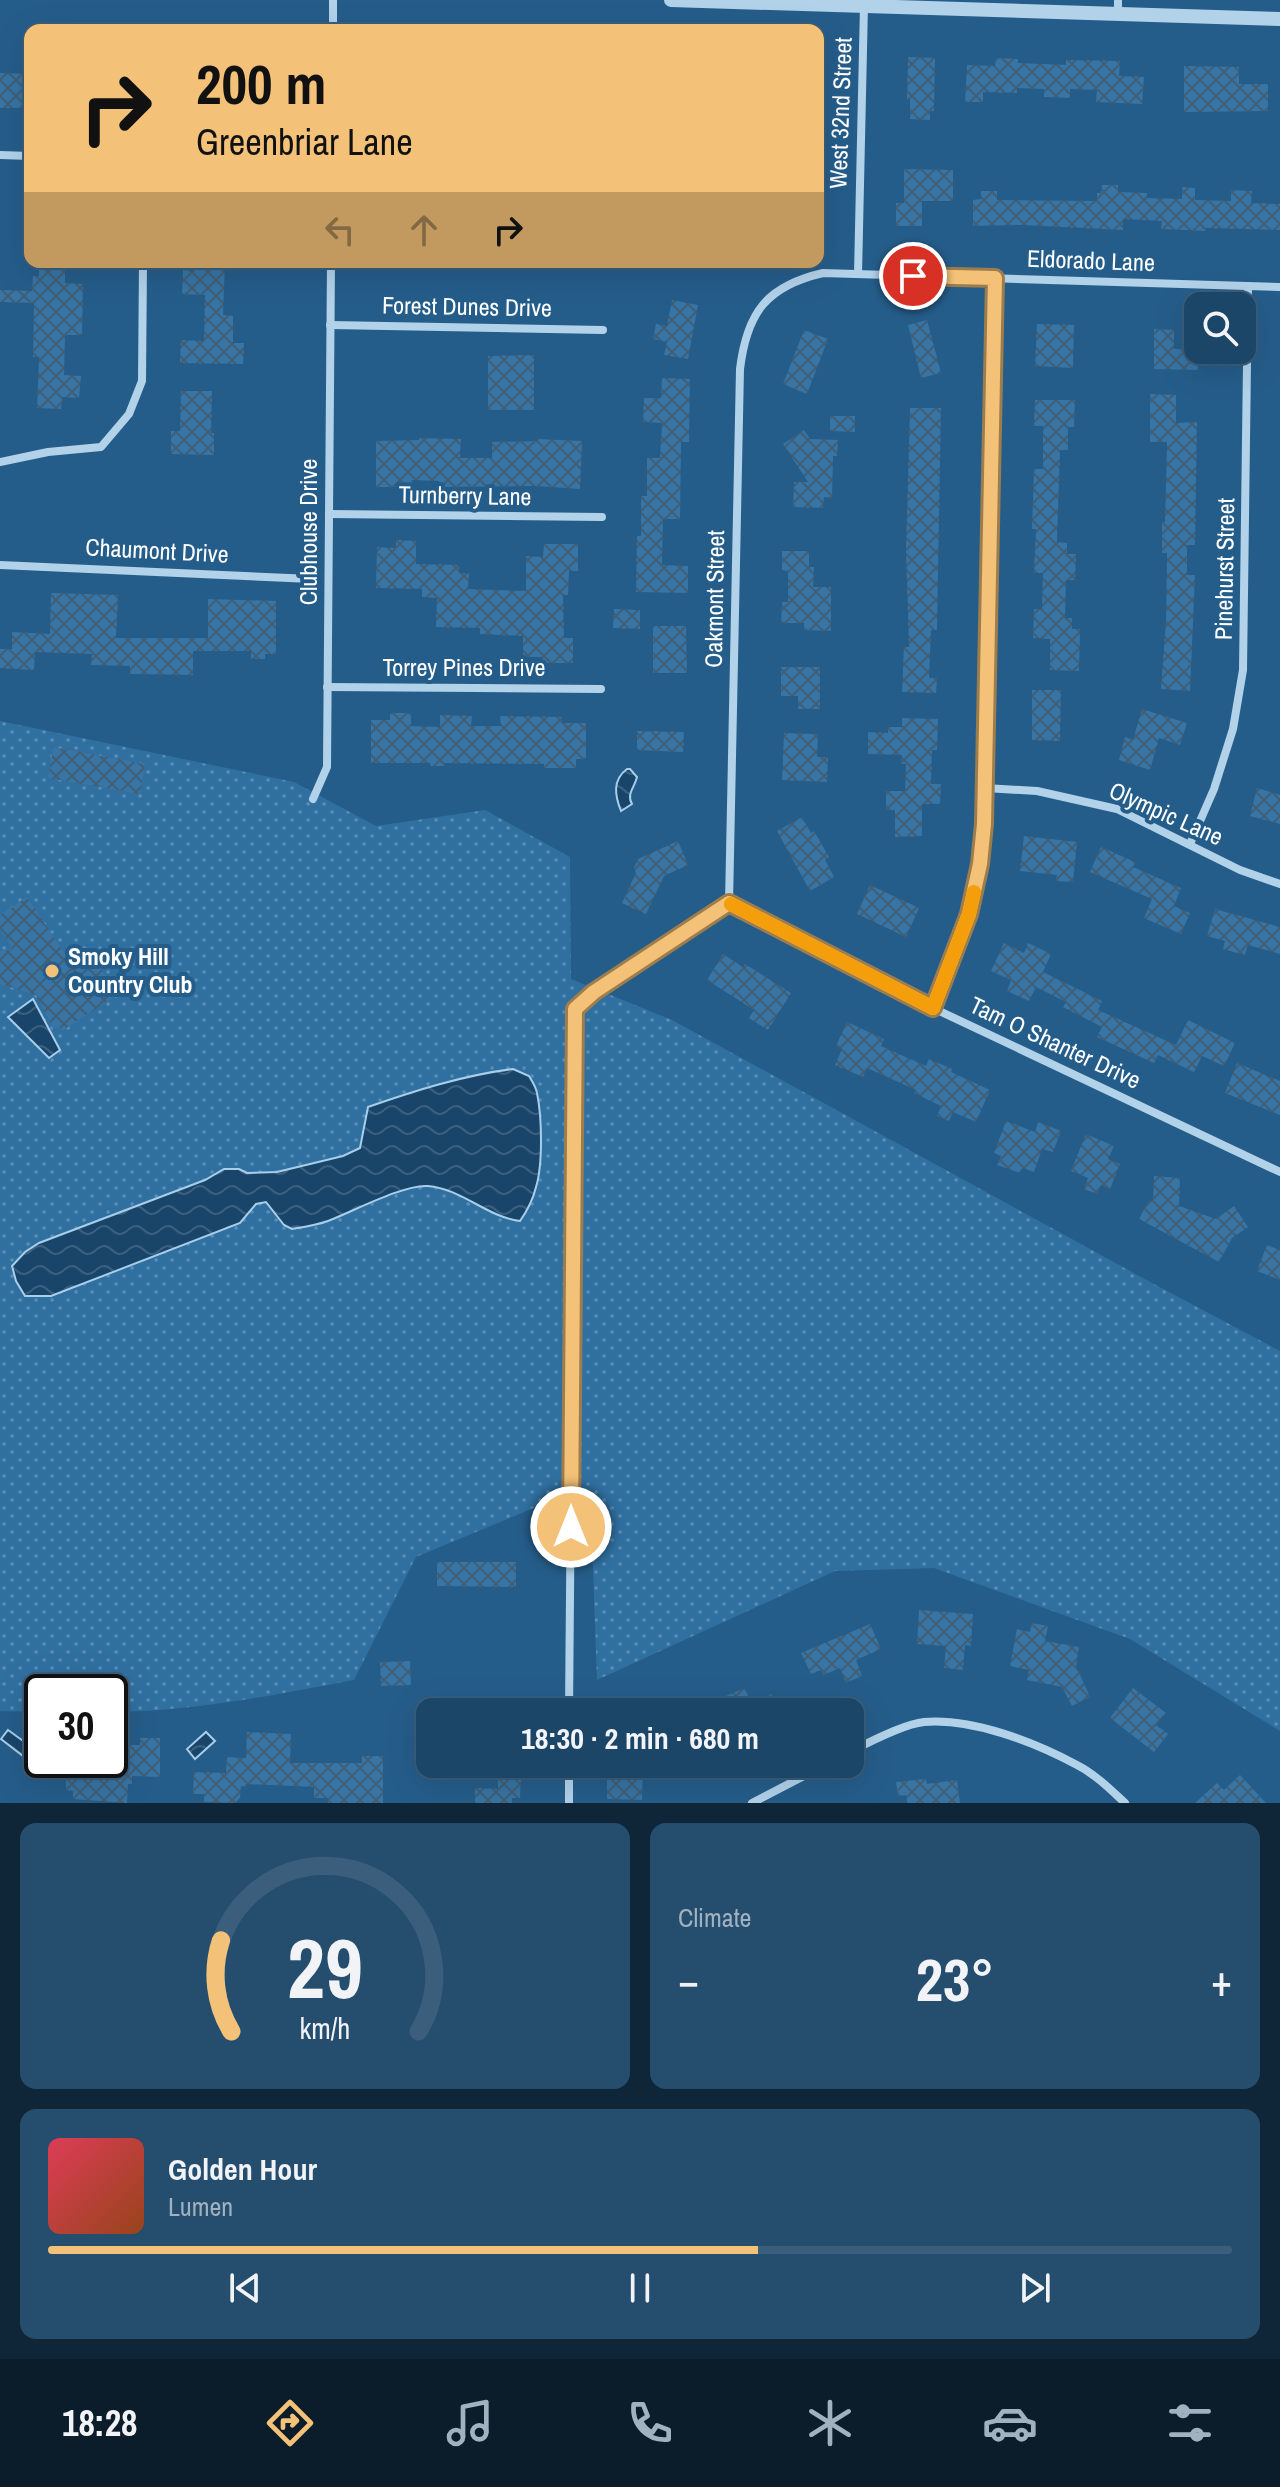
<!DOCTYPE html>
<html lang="en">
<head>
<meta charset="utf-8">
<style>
  body { margin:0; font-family:"Archivo Narrow",sans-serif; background:#254d6e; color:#f1f3f6; height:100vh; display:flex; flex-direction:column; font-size:30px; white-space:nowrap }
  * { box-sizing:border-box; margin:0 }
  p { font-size:26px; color:#a0b1c0 }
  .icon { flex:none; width:44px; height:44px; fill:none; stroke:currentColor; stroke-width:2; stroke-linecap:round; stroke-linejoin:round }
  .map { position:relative; height:1803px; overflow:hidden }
  .side { display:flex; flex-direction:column; gap:20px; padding:20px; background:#0f2639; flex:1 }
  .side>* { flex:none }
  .top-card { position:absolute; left:24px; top:24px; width:800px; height:244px; border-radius:16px; box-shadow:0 8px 32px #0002,0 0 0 2px #3a5e7c; background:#f3c177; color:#111; overflow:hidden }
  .fabs { position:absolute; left:1184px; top:292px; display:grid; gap:16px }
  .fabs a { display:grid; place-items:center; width:72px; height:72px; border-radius:16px; background:#1c4668; box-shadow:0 8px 32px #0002,0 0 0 2px #3a5e7c; font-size:40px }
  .speed { position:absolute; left:24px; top:1674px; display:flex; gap:16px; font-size:40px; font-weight:700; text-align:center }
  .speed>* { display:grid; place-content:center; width:104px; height:104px; border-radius:50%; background:#1c4668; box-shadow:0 8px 32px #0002,0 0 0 2px #3a5e7c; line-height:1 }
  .speed .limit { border:4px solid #111; border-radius:12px; background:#fff; color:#111 }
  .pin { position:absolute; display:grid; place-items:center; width:68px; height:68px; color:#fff; margin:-34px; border:4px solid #fff; border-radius:50%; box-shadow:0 2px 8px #0007 }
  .me { position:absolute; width:88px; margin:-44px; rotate:0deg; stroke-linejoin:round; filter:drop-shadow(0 0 6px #0008) }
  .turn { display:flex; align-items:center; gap:28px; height:168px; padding:0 40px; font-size:36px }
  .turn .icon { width:104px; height:104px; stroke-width:2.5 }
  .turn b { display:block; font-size:56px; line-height:68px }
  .lanes { display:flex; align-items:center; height:76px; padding:0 40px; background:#0003; justify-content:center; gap:40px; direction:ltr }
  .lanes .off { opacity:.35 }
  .big { font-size:60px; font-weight:700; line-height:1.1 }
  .side .card { flex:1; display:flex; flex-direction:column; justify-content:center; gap:12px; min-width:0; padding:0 28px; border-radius:16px; background:#254d6e }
  .side .dial { align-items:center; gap:0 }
  .dial svg { height:208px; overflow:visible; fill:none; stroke:#3a5e7c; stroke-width:7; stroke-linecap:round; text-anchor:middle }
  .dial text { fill:#f1f3f6; stroke:none }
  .song { display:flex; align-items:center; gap:24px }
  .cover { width:96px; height:96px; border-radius:12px; background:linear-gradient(135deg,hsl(350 70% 55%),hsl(20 70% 35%)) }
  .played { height:8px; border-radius:4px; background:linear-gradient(90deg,#f3c177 60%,#3a5e7c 60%) }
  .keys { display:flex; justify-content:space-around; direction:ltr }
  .heat { display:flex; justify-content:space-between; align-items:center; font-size:44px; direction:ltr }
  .side .tiles { flex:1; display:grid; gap:20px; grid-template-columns:1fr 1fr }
  .card:last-child { grid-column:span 2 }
  .trip { position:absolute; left:416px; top:1698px; width:448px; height:80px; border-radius:16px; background:#1c4668; box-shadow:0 8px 32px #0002,0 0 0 2px #3a5e7c; font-weight:700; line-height:80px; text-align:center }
  .tab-bar { display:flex; height:128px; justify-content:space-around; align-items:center; background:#0b1c2a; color:#a0b1c0 }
  .tab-bar .icon { width:56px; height:56px }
  .tab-bar .active { color:#f3c177 }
  .tab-bar b { font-size:36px; color:#f1f3f6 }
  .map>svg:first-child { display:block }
  .grass { fill:url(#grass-dots) }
  .water { fill:url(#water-waves); stroke:#a7ceea; stroke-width:2 }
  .building { fill:url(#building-cross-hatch) }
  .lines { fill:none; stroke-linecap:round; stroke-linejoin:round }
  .minor { stroke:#b2d2ea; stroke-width:8 }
  .tertiary { stroke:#b2d2ea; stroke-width:14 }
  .route-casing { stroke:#9e7d4d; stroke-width:20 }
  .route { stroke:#f3c177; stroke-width:14 }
  .slow { stroke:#f59e0b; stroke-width:14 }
  .poi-dot { fill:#f3c177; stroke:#255d8a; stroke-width:3 }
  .labels { text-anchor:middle; stroke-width:8; stroke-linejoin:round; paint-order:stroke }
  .street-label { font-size:24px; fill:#fff; stroke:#255d8a }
  .poi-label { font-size:24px; font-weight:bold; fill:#fff; stroke:#255d8a; text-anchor:start }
</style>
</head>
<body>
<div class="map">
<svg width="1280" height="1803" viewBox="0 0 1280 1803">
  <defs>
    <pattern id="grass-dots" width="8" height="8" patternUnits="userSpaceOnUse" patternTransform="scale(2)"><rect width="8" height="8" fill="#3070a1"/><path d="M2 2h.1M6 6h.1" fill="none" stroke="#598db4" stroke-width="1.8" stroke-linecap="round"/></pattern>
    <pattern id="water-waves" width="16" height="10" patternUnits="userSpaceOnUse" patternTransform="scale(2)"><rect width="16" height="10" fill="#1a456a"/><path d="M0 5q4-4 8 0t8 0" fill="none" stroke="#3c6180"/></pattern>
    <pattern id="building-cross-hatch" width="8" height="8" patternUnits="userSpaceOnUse" patternTransform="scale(2)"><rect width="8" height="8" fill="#3675a6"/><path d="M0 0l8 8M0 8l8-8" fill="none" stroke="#425e74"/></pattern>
  </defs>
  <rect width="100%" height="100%" fill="#255d8a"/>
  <path class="grass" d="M0,721L294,782L376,826L485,810L570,857L571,979L672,1020L1152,1283L1280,1351V1731L1130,1639L934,1568L835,1571L597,1680L591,1514L541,1505L416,1557L354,1680C273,1695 192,1712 110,1712V1692H42V1712L0,1711Z"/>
  <g class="water">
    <path d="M627,769H630L637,777C635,787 626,794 632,804L621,811C615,796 612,780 627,769Z"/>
    <path d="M33,999L60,1050L49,1058L8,1017Z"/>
    <path d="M513,1069L529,1076C532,1081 536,1087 537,1093C542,1117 543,1164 536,1187C533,1200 527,1211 520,1221C487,1217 462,1189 428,1186C404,1184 352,1212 328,1221C317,1225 304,1227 292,1229L284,1225L266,1202L256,1204L240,1223L51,1296H25L16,1281L12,1266L25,1252L39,1243L205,1180L224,1169H239L247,1173L277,1172L343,1156L360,1148L368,1107C414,1091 464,1075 513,1069Z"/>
    <path d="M8,1730L30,1746L23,1756L1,1739Z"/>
    <path d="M206,1732L215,1741L195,1759L187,1749Z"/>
  </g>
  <g class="building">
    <path d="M908,57L935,58L934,111H930V120L910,119V99H907Z"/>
    <path d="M996,58L1018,59V63L1066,65V60L1120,61L1119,76L1144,77L1142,104L1096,102L1097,90L1070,89V98L1044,97V89L1017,88V93L983,92V102H965L967,65L995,66Z"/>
    <path d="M1184,66L1239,67V84H1268V111L1184,112Z"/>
    <path d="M0,73L30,74V108H0Z"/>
    <path d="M904,169L953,170V201H922V226H896V203H904Z"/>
    <path d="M1102,185H1118V192L1147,193V198L1182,199V187L1195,188V200L1231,201V190L1252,191L1251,203L1280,204V230L1206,228V231L1161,229L1162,221L1123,219V230L1022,225L973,226V200L981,199V191H997V200L1097,201V193H1101Z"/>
    <path d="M39,262H65V283L83,284L82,335H65L64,375L81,376L79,398L62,397L61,409L37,408L39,357H33L34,303L0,302V290L32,291L33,276H39Z"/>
    <path d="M193,262H225L223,315L233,316V343H244L243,364L180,363L181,340L204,341L205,295L182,294L183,270L193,271Z"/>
    <path d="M672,300L698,305L688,359L664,355L667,342L653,339L656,324L667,326Z"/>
    <path d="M927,320L941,373L921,378L908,325Z"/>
    <path d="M1037,324L1074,325L1073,368L1035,366Z"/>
    <path d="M1154,329L1174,330V349H1198V370L1154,369Z"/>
    <path d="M804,330L828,339L807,394L783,384Z"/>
    <path d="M534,355V410H488V356Z"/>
    <path d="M662,378L690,379L689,442H681L680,519H663L662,565L688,566V593L636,592L637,536H641V496H647V458H660L662,423L643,422L644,398H661Z"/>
    <path d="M181,391H212L211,433H214V455L171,454V431H180Z"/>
    <path d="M1150,394L1176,395V423L1197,422L1195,545H1187V575H1195L1190,691L1161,689L1166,621L1167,553H1162V522H1165L1167,442H1150Z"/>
    <path d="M1035,400H1075L1074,427H1068V450H1060L1057,542L1067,543V554H1076L1075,580H1066L1065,618H1072V629H1080L1079,671L1050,670V639L1033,638L1034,609H1042L1043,573H1034L1036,529H1032L1034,469H1043V426H1034Z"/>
    <path d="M910,408H941L937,630H931L929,678H937L936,693L902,692L904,647H909L906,551Z"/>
    <path d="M830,416H855V432L830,431Z"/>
    <path d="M804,430L810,439L838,440L837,456H833L832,498L824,497L823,508L793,507L794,482H808L783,444Z"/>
    <path d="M419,438L461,439L460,458H492V442L538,441V439L582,441L580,489L536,486L439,487V481L412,480V487H376V441L419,440Z"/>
    <path d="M396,540L416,541V564L459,565V573H469L468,589L526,591V556L543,557L544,544H578V571H569L568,595H563L564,638H573V663H542V657H523V636L480,634V628L436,627L437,598L422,597V589L376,588L377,547L396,548Z"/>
    <path d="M782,551H809V567H814L813,587H831V631L804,630V623H781L782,602H788V571L782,570Z"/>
    <path d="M51,593L118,595L116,638H208V599L276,601V654H265V659H251V651H193V675L130,674V666L91,665L92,654L35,652L34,670L0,668V649H12V632L50,634Z"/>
    <path d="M614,609L640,610V629L613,628Z"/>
    <path d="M653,626H686L687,673H653Z"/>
    <path d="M781,667H820V709H798V696H781Z"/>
    <path d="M1032,690H1061L1060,741L1032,740Z"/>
    <path d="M1142,709L1187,723L1180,745L1159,738L1150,770L1119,760L1125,737L1133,740Z"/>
    <path d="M390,713H411V726L440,727V715L472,716L471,726H501L500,716L562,717V723H586V759H576V768H544V764L445,763L444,766H430V763H371V720H390Z"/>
    <path d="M902,718L938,719L937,750H932L931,784H941L940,804H922V836L895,837V810H886V791H905L906,764H901L902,755L868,754V732L888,733V727H902Z"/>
    <path d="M637,731L684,732L683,752L637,750Z"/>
    <path d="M784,733L818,734L817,757H828L827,782L782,780Z"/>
    <path d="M53,747L145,764L140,794L48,778Z"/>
    <path d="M1257,788L1280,795V824L1250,816Z"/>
    <path d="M802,817L811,833L814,831L829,857L825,860L834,877L810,891L777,831Z"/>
    <path d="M1024,836L1077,842L1073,882L1056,881L1057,875L1020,871Z"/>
    <path d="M678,841L688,865L664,876L646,914L622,903L636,873L634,868L638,859Z"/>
    <path d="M1101,847L1135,862L1133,867L1181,888L1174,906L1190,913L1181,934L1144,918L1152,899L1090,872Z"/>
    <path d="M870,885L919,908L906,937L857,914Z"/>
    <path d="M27,897L69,960L89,948L117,995L62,1031L61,1026L54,1030L36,995L0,984V951H14L0,928V915Z"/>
    <path d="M1215,909L1280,927V954L1248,945L1245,955L1223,949L1225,941L1207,936Z"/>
    <path d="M1004,943L1024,953L1028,943L1051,954L1043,972L1102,1001L1098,1010L1176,1045L1188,1020L1235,1043L1224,1066L1202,1056L1194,1072L1158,1055L1154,1063L1097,1037L1102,1027L1063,1007L1066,1002L1036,987L1029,1001L1007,991L1011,980L991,971Z"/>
    <path d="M723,954L743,967L745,964L791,993L768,1030L749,1018L754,1010L707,980Z"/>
    <path d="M847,1022L884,1039L881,1046L926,1066L929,1059L952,1069L951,1072L990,1090L976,1122L953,1112L949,1121L937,1116L941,1106L914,1093L916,1090L867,1068L863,1077L835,1065L842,1049L836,1046Z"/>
    <path d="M1237,1063L1280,1081V1115L1225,1093Z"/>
    <path d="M1006,1121L1035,1132L1038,1122L1061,1131L1053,1152L1042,1149L1034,1172L1022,1168L1020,1173L997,1165L1001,1156L994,1153Z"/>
    <path d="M1086,1134L1114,1146L1108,1159L1120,1164L1110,1189L1101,1185L1097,1194L1084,1189L1088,1178L1071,1171Z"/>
    <path d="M1154,1176L1180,1178L1179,1206L1216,1219L1234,1206L1248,1227L1232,1238L1219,1262L1139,1219L1148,1202L1153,1200Z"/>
    <path d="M1267,1245L1280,1250V1280L1257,1271Z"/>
    <path d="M437,1562H516V1587L437,1586Z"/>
    <path d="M919,1610L973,1614L971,1646L965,1645L963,1670L944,1668L946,1646L917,1644Z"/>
    <path d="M1032,1623L1048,1626L1045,1641L1079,1647L1076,1666L1090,1697L1072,1706L1062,1687L1027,1680L1029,1670L1010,1666L1017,1629L1030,1632Z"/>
    <path d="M870,1624L881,1649L856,1660L862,1676L846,1683L840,1668L823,1675L821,1670L811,1674L801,1653Z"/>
    <path d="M410,1661L411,1685L381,1686L380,1662Z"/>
    <path d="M745,1688L751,1703L771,1694L778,1712H727L721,1698Z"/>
    <path d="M1133,1688L1166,1713L1156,1725L1168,1734L1154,1752L1110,1718Z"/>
    <path d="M247,1732L291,1734L290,1763H362V1756H383V1803H328V1798H314V1787L246,1784V1787L241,1786L240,1798L235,1803L204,1802V1794H193L194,1772L226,1773L227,1757L246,1758Z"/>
    <path d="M140,1738H160V1777L132,1776V1784H128L127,1803L73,1799V1791L66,1790V1760H110V1745H140Z"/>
    <path d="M621,1764H643L642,1800L607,1799V1777H621Z"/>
    <path d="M498,1773L521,1774L520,1798H512V1803H475V1788L498,1789Z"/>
    <path d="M1240,1775L1266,1803H1195L1217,1783L1224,1790Z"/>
    <path d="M926,1779L927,1784L957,1780L960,1803H907L906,1795L898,1796L896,1782Z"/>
  </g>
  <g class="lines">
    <g class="minor">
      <path d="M333,0V30"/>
      <path d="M1118,14V0"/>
      <path d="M0,155L30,156"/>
      <path d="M858,274L864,5"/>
      <path d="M330,325L603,330"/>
      <path d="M0,462L48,452L101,447L129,414L142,381L143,262"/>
      <path d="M329,514L602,517"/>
      <path d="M0,565L312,579"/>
      <path d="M327,687L601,689"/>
      <path d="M985,788L1037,791L1117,809L1240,870L1280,884"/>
      <path d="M313,799L327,767L331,262"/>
      <path d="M1190,844L1214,789L1233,729L1243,670L1248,287"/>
      <path d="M729,903L740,369C747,312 767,286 823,273L1280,287"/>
      <path d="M729,903L933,1008L1280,1172"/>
      <path d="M933,1008L969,914L980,864L985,788L995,278"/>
      <path d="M569,1712L575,1009L594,992L729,903"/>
      <path d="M850,1752C869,1742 904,1724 924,1722C973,1718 1034,1742 1077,1765C1095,1774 1111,1790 1125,1803"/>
      <path d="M569,1803V1764"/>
      <path d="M752,1803L827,1764"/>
    </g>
    <path class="tertiary" d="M671,0L1280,19"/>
  </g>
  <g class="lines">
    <defs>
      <path id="route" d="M571,1527L575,1009L594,992L729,903L933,1008L969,914L980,864L984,824L995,278L913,276"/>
    </defs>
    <use href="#route" class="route-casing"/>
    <use href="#route" class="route"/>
    <path class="slow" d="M731,904L933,1008L969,914L974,892"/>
  </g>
  <circle class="poi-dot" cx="52" cy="971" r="8"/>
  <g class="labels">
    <g class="street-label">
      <text transform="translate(841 113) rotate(-88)" y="8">West 32nd Street</text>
      <text transform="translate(1091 261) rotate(2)" y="8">Eldorado Lane</text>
      <text transform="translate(467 307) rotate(1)" y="8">Forest Dunes Drive</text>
      <text transform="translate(465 496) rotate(1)" y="8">Turnberry Lane</text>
      <text transform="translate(309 532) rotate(-90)" y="8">Clubhouse Drive</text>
      <text transform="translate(157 551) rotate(3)" y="8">Chaumont Drive</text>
      <text transform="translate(1225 569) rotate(-89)" y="8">Pinehurst Street</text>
      <text transform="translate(715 599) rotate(-89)" y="8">Oakmont Street</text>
      <text x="464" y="676">Torrey Pines Drive</text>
      <text transform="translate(1166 814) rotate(24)" y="8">Olympic Lane</text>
      <text transform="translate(1055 1043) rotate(25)" y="8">Tam O Shanter Drive</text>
    </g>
    <g class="poi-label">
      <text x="68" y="965">Smoky Hill<tspan x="68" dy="28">Country Club</tspan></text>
    </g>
  </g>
</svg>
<div class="fabs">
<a><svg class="icon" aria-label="search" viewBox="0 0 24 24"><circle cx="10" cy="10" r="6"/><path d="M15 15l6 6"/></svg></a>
</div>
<div class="speed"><div class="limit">30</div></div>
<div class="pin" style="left:913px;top:276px;background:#d93025"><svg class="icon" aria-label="arrive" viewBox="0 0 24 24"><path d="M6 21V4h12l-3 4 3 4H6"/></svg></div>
<svg class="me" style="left:571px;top:1527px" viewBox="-20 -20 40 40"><circle r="17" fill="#f3c177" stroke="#fff" stroke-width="3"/><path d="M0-11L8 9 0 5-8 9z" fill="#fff"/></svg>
<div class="trip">18:30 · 2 min · 680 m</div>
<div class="top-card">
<div class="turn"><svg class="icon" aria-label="right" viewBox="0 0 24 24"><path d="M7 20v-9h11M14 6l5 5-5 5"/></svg><div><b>200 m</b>Greenbriar Lane</div></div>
<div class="lanes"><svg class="icon off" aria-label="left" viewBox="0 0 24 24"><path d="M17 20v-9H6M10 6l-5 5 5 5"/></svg><svg class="icon off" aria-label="ahead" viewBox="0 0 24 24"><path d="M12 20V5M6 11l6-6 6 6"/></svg><svg class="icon" aria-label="right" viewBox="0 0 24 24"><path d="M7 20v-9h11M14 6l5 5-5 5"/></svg></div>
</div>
</div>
<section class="side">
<div class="tiles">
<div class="card dial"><svg viewBox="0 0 100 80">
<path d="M14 69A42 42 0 1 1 86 69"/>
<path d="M14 69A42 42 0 0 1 10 34" stroke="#f3c177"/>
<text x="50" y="56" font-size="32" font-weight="700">29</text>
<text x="50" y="72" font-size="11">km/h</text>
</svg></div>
<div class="card"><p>Climate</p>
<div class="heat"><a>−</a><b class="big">23°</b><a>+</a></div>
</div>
<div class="card">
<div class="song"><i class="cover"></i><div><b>Golden Hour</b><p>Lumen</p></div></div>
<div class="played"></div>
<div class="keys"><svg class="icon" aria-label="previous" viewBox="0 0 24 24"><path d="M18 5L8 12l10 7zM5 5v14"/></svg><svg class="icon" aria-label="pause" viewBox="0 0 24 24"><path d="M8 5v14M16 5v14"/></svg><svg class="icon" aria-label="next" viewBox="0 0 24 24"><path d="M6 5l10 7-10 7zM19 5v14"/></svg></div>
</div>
</div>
</section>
<nav class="tab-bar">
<b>18:28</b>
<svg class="icon active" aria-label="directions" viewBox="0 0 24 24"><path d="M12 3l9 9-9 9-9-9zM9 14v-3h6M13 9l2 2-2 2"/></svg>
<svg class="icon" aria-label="music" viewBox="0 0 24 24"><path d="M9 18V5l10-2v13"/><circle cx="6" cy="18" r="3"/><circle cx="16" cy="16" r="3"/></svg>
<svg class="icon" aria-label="phone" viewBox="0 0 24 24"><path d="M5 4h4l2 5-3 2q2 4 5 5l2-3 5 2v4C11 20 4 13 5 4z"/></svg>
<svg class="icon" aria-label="climate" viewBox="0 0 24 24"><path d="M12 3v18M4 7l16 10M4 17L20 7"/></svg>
<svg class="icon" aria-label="car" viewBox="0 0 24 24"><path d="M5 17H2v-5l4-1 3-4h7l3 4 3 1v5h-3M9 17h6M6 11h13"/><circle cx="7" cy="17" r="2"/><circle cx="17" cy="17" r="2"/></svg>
<svg class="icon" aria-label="filters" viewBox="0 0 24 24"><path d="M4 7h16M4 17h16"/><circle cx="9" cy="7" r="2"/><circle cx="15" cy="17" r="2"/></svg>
</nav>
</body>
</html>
